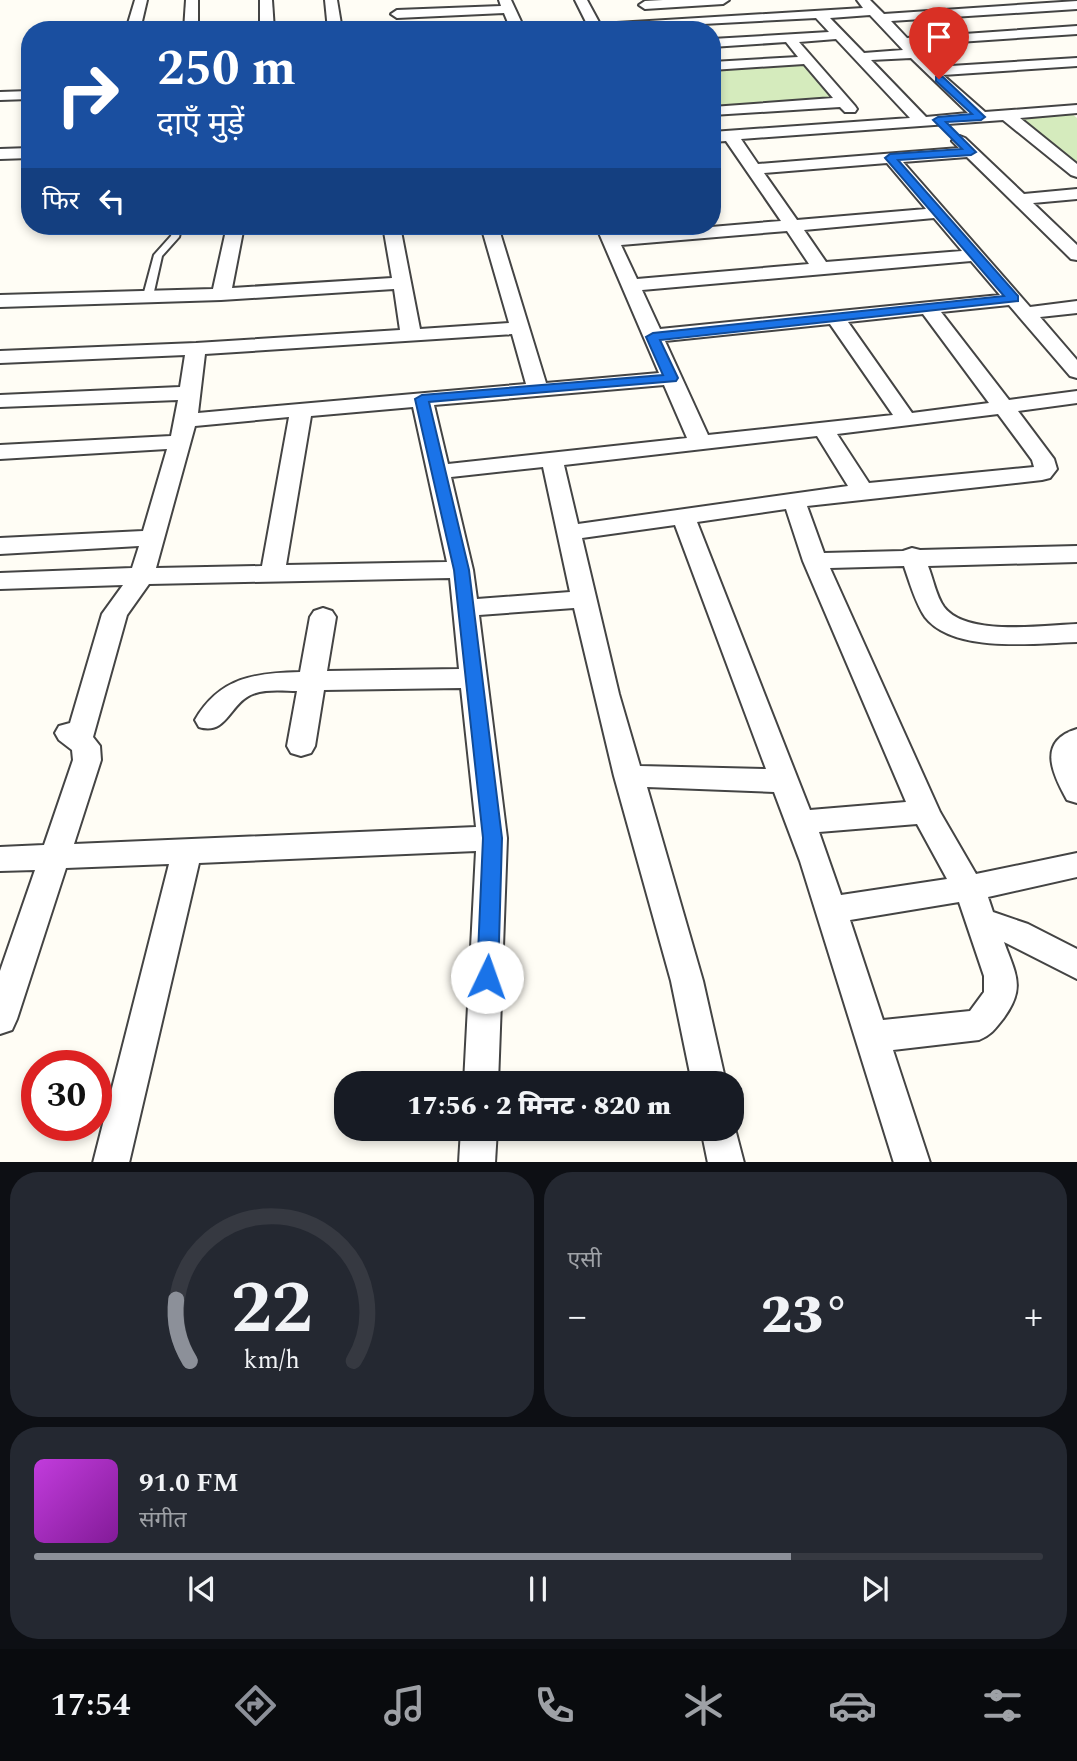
<!DOCTYPE html>
<html lang="hi">
<head>
<meta charset="utf-8">
<style>
  body { margin:0; font-family:Spectral,"Noto Sans Devanagari",serif; background:#242831; color:#f1f3f6; height:100vh; display:flex; flex-direction:column; font-size:26px; white-space:nowrap }
  * { box-sizing:border-box; margin:0 }
  p { font-size:23px; color:#9ea1a6 }
  .icon { flex:none; width:38px; height:38px; fill:none; stroke:currentColor; stroke-width:2; stroke-linecap:round; stroke-linejoin:round }
  .map { position:relative; height:1162px; overflow:hidden }
  .details { display:flex; flex-direction:column; gap:10px; padding:10px; background:#0d0f14; flex:1 }
  .details>* { flex:none }
  .guide { position:absolute; left:21px; top:21px; width:700px; height:214px; border-radius:28px; box-shadow:0 4px 10px #0003; background:#1a4fa0; color:#fff; overflow:hidden }
  .speed { position:absolute; left:21px; top:1050px; display:flex; gap:14px; font-size:35px; font-weight:700; text-align:center }
  .speed>* { display:grid; place-content:center; width:91px; height:91px; border-radius:50%; background:#171b24; box-shadow:0 4px 10px #0003; line-height:1 }
  .speed .limit { border:10px solid #d22; background:#fff; color:#111 }
  .pin { position:absolute; display:grid; place-items:center; width:60px; height:60px; color:#fff; margin:-72px -30px; border-radius:50% 50% 50% 0; rotate:-45deg; box-shadow:0 0 7px #0007 }
  .pin .icon { rotate:45deg }
  .me { position:absolute; width:77px; margin:-38px; rotate:3deg; stroke-linejoin:round; filter:drop-shadow(0 0 5px #0008) }
  .turn { display:flex; align-items:center; gap:24px; height:147px; padding:0 21px; font-size:32px }
  .turn .icon { width:91px; height:91px; stroke-width:2.5 }
  .turn b { display:block; font-size:49px; line-height:60px }
  .then { display:flex; align-items:center; height:66px; padding:0 21px; background:#0003; gap:14px; font-size:26px }
  .big { font-size:52px; font-weight:800; line-height:1.1 }
  .details .widget { flex:1; display:flex; flex-direction:column; justify-content:center; gap:10px; min-width:0; padding:0 24px; border-radius:28px; background:#242831 }
  .details .dial { align-items:center; gap:0 }
  .dial svg { height:182px; overflow:visible; fill:none; stroke:#363941; stroke-width:7; stroke-linecap:round; text-anchor:middle }
  .dial text { fill:#f1f3f6; stroke:none }
  .song { display:flex; align-items:center; gap:21px }
  .cover { width:84px; height:84px; border-radius:10px; background:linear-gradient(135deg,hsl(290 70% 55%),hsl(290 70% 35%)) }
  .played { height:7px; border-radius:4px; background:linear-gradient(90deg,#8c9099 75%,#363941 75%) }
  .keys { display:flex; justify-content:space-around; direction:ltr }
  .heat { display:flex; justify-content:space-between; align-items:center; font-size:38px; direction:ltr }
  .details .tiles { flex:1; display:grid; gap:10px; grid-template-columns:1fr 1fr }
  .widget:last-child { grid-column:span 2 }
  .trip { position:absolute; left:334px; top:1071px; width:410px; height:70px; border-radius:28px; background:#171b24; box-shadow:0 4px 10px #0003; font-weight:800; line-height:70px; text-align:center }
  .tabs { display:flex; height:112px; justify-content:space-around; align-items:center; background:#090b0e; color:#9ea1a6 }
  .tabs .icon { width:49px; height:49px }
  .tabs .on { color:#8c9099 }
  .tabs b { font-size:32px; color:#f1f3f6 }
  .map>svg:first-child { display:block }
  .green { fill:#d5ebbd }
  .lines { fill:none; stroke-linecap:round; stroke-linejoin:round }
  .service-casing { stroke:#444; stroke-width:4 }
  .minor-casing { stroke:#444; stroke-width:4 }
  .service { fill:#fff; fill-rule:evenodd }
  .minor { fill:#fff; fill-rule:evenodd }
  .route { fill:#1a73e8; stroke:#114b97; stroke-width:2 }
</style>
</head>
<body>
<div class="map">
<svg width="1077" height="1163" viewBox="0 0 1077 1163">
  <rect width="100%" height="100%" fill="#fffdf5"/>
  <g class="green">
    <path d="M802,64L831,98L712,107V70Z"/>
    <path d="M1071,113L1077,118V169L1016,116Z"/>
  </g>
  <g class="lines">
    <defs>
      <path id="service" d="M174,226H182L179,237L162,256L153,296L148,299L145,298L143,296L154,255L171,236Z"/>
      <g id="minor">
        <path d="M135,0H147L140,30H126Z"/>
        <path d="M186,0H198V30H184Z"/>
        <path d="M260,0H272L274,30H260Z"/>
        <path d="M325,0H337L342,30H328Z"/>
        <path d="M499,0H511L525,30H511L504,13L397,18L391,14L397,10L501,6Z"/>
        <path d="M575,0H587L600,24L863,8L857,0H870L884,14L1077,1V9L891,21L907,38L1077,26V34L914,45L935,67L1077,58V66L943,75L985,112L1077,105V113L1020,118L1077,164V177L1071,175L1003,120L741,139L758,164L959,148L952,141L960,136L965,138L1024,194L1077,189V199L1033,203L1077,245V260L1071,259L967,157L903,162L1030,307L1077,301V313L1040,317L1077,360V378L1070,376L1009,305L941,312L1009,400L1077,391V403L1018,411L1054,459L1057,469L1050,478L1042,480L807,506L824,553L903,551L912,548L920,550L1077,546V562L928,566C933,578 936,596 944,607C967,637 1043,625 1077,624V642C1035,643 954,654 925,617C915,602 910,583 904,566L830,568L940,812L976,874L1077,853V877L988,897L993,912L1028,924L1077,949V979L1004,942C1016,975 1026,988 1003,1019C995,1029 991,1035 979,1040L893,1050L930,1163H894L800,861L774,792L647,787L703,981L726,1083H692L671,981L614,776L574,608L479,615L507,838L498,1083H464L476,851L199,863L129,1163H93L169,864L66,868L17,1019L12,1030L0,1034V971L35,870L0,871V847L44,845L73,760L72,750L59,740L55,733L59,726L70,723L102,614L123,585L0,589V573L132,568L139,546L0,554V538L143,531L167,449L0,459V445L171,436L178,400L0,407V395L180,387L185,355L0,363V351L196,343L400,330L394,289L221,300L0,307V295L213,289L227,226H244L232,288L392,278L383,226H400L420,329L509,323L481,226H498L546,383L659,373L596,226H612L617,235L781,221L726,141L712,142V132L910,118L836,39L799,42L855,106L857,109L855,112H845L840,107L712,115V107L833,98L804,64L712,70V62L798,57L786,42L712,47V39L829,32L816,18L590,30ZM870,15L903,50L864,53L830,18ZM911,58L968,113L926,117L871,60ZM887,163L926,209L797,220L764,173ZM934,218L962,251L826,262L804,230ZM787,231L809,264L637,279L621,245ZM971,261L1000,295L660,329L642,290ZM923,314L989,403L912,413L848,322ZM830,324L893,415L708,435L665,341ZM512,334L526,384L198,413L205,354ZM664,385L687,438L448,464L434,405ZM413,407L447,562L286,565L311,416ZM998,414L1032,460L1034,467L869,483L837,434ZM289,417L262,566L156,568L195,426ZM817,436L848,486L578,524L564,465ZM543,467L570,592L477,599L473,570L451,477ZM786,509L803,561L906,802L810,810L697,522ZM675,525L766,769L640,766L619,694L582,538ZM450,578L459,669L327,671L336,617L332,611L323,608L314,611L310,617L300,672C256,673 220,677 195,720L199,727C225,735 229,708 247,697C261,688 282,691 297,691L287,746L291,753L301,756L311,753L315,746L324,690L461,688L476,827L74,844L101,760L100,746L93,737L127,615L149,584ZM917,824L947,879L841,895L819,832ZM959,902L984,976V992L970,1011L883,1020L850,920Z"/>
        <path d="M663,0H729L723,4L645,9L639,5L645,1Z"/>
        <path d="M30,91V99L0,100V92Z"/>
        <path d="M30,148V158L0,159V149Z"/>
        <path d="M1077,729V803L1067,800C1052,773 1037,741 1077,729Z"/>
        <path d="M732,1117L744,1163H708L701,1129H732Z"/>
        <path d="M461,1129H497L495,1163H459Z"/>
      </g>
    </defs>
    <use href="#service" class="service-casing"/>
    <use href="#minor" class="minor-casing"/>
    <use href="#service" class="service"/>
    <use href="#minor" class="minor"/>
  </g>
  <path class="route" d="M936,77H943L985,117L981,120L946,122L976,152L971,155L898,160L1018,296V301L660,340L678,378L676,381L429,402L469,570L502,838L498,977L495,984L487,987L480,984L477,977L483,838L454,570L415,399L422,395L663,375L646,337L653,333L1004,296L885,158L890,154L962,149L933,120L938,117L972,114L936,81Z"/>
</svg>
<div class="speed"><div class="limit">30</div></div>
<div class="pin" style="left:939px;top:79px;background:#d93025"><svg class="icon" aria-label="arrive" viewBox="0 0 24 24"><path d="M6 21V4h12l-3 4 3 4H6"/></svg></div>
<svg class="me" style="left:487px;top:977px" viewBox="-20 -20 40 40"><circle r="19" fill="#fff"/><path d="M0-13L10 11 0 6-10 11z" fill="#1a73e8"/></svg>
<div class="trip">17:56 · 2 मिनट · 820 m</div>
<div class="guide">
<div class="turn"><svg class="icon" aria-label="right" viewBox="0 0 24 24"><path d="M7 20v-9h11M14 6l5 5-5 5"/></svg><div><b>250 m</b>दाएँ मुड़ें</div></div>
<div class="then">फिर<svg class="icon" aria-label="left" viewBox="0 0 24 24"><path d="M17 20v-9H6M10 6l-5 5 5 5"/></svg></div>
</div>
</div>
<section class="details">
<div class="tiles">
<div class="widget dial"><svg viewBox="0 0 100 80">
<path d="M14 69A42 42 0 1 1 86 69"/>
<path d="M14 69A42 42 0 0 1 8 42" stroke="#8c9099"/>
<text x="50" y="56" font-size="32" font-weight="700">22</text>
<text x="50" y="72" font-size="11">km/h</text>
</svg></div>
<div class="widget"><p>एसी</p>
<div class="heat"><a>−</a><b class="big">23°</b><a>+</a></div>
</div>
<div class="widget">
<div class="song"><i class="cover"></i><div><b>91.0 FM</b><p>संगीत</p></div></div>
<div class="played"></div>
<div class="keys"><svg class="icon" aria-label="previous" viewBox="0 0 24 24"><path d="M18 5L8 12l10 7zM5 5v14"/></svg><svg class="icon" aria-label="pause" viewBox="0 0 24 24"><path d="M8 5v14M16 5v14"/></svg><svg class="icon" aria-label="next" viewBox="0 0 24 24"><path d="M6 5l10 7-10 7zM19 5v14"/></svg></div>
</div>
</div>
</section>
<nav class="tabs">
<b>17:54</b>
<svg class="icon on" aria-label="directions" viewBox="0 0 24 24"><path d="M12 3l9 9-9 9-9-9zM9 14v-3h6M13 9l2 2-2 2"/></svg>
<svg class="icon" aria-label="music" viewBox="0 0 24 24"><path d="M9 18V5l10-2v13"/><circle cx="6" cy="18" r="3"/><circle cx="16" cy="16" r="3"/></svg>
<svg class="icon" aria-label="phone" viewBox="0 0 24 24"><path d="M5 4h4l2 5-3 2q2 4 5 5l2-3 5 2v4C11 20 4 13 5 4z"/></svg>
<svg class="icon" aria-label="climate" viewBox="0 0 24 24"><path d="M12 3v18M4 7l16 10M4 17L20 7"/></svg>
<svg class="icon" aria-label="car" viewBox="0 0 24 24"><path d="M5 17H2v-5l4-1 3-4h7l3 4 3 1v5h-3M9 17h6M6 11h13"/><circle cx="7" cy="17" r="2"/><circle cx="17" cy="17" r="2"/></svg>
<svg class="icon" aria-label="filters" viewBox="0 0 24 24"><path d="M4 7h16M4 17h16"/><circle cx="9" cy="7" r="2"/><circle cx="15" cy="17" r="2"/></svg>
</nav>
</body>
</html>
